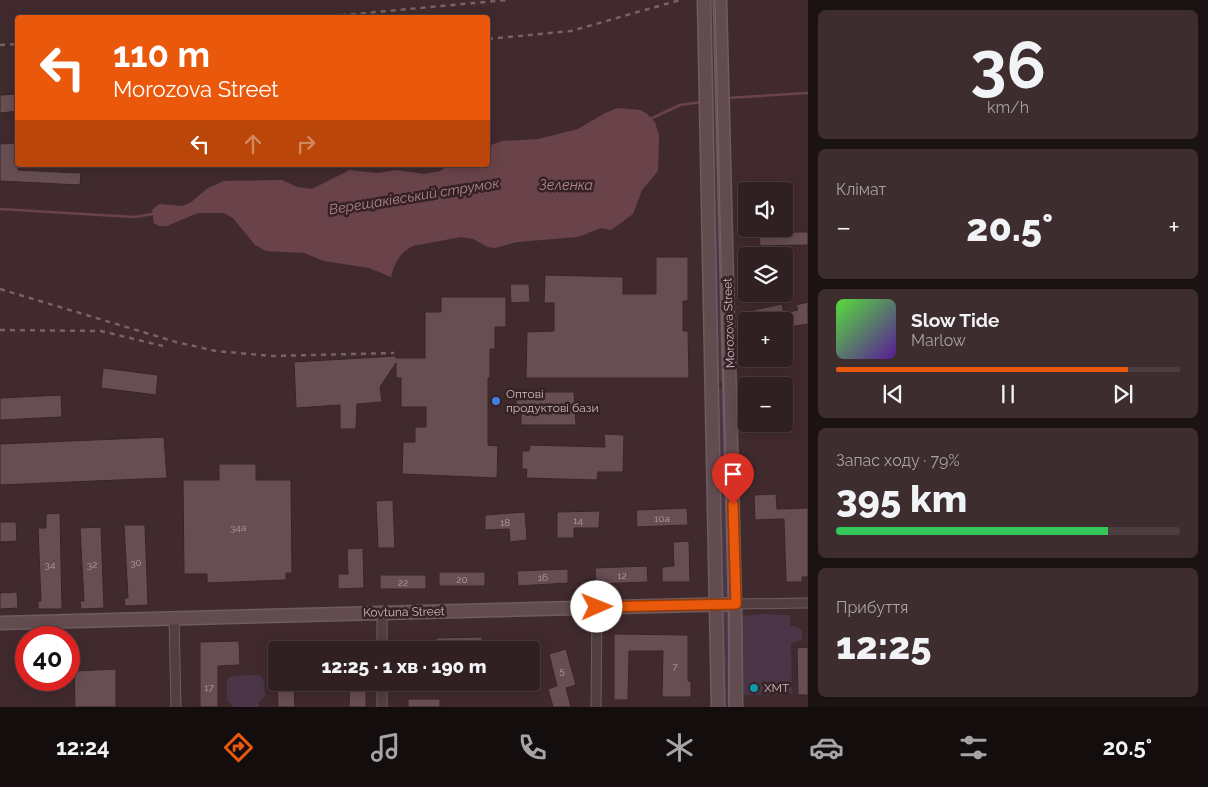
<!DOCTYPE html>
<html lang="uk">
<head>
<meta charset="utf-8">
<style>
  body { margin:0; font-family:Raleway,sans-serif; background:#3d2d2f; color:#f1f3f6; height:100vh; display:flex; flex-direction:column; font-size:19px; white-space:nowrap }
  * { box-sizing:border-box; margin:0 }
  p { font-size:16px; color:#a8a3a5 }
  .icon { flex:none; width:28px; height:28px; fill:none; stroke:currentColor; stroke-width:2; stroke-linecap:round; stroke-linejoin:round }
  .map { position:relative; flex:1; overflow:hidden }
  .side { display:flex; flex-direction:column; gap:10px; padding:10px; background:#1b1213; width:400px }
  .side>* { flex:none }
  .banner { position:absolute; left:15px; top:15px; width:475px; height:152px; border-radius:5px; box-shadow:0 2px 12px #0003,0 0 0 1px #4c3e40; background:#ea580c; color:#fff; overflow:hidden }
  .tools { position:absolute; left:738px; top:182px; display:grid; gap:10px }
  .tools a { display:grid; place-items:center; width:55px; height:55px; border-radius:5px; background:#312022; box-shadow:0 2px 12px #0003,0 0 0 1px #4c3e40; font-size:25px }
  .speed { position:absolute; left:15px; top:626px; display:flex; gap:10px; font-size:25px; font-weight:700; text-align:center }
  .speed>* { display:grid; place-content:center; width:65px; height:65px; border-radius:50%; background:#312022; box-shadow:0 2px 12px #0003,0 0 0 1px #4c3e40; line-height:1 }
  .speed .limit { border:8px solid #d22; background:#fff; color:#111 }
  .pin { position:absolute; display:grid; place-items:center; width:42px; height:42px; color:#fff; margin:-51px -21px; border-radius:50% 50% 50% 0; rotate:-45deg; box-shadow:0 0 5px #0007 }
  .pin .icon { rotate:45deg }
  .me { position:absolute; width:55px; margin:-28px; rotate:89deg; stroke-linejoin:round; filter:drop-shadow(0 0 4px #0008) }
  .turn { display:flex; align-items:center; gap:18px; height:105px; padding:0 15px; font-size:22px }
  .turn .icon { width:65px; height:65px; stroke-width:2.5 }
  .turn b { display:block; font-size:35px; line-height:42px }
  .lanes { display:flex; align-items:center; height:48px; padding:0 15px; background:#0003; justify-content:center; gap:25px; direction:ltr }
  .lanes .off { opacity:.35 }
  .big { font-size:38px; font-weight:800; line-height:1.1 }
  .side .card { flex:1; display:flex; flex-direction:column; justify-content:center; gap:8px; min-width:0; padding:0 18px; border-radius:8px; background:#3d2d2f }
  .side .dial { align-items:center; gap:0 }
  .dial b { font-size:65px; line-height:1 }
  .song { display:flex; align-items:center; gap:15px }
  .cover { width:60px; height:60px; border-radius:8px; background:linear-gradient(135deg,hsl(110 70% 55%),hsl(270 70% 35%)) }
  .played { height:5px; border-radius:2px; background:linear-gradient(90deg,#ea580c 85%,#4c3e40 85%) }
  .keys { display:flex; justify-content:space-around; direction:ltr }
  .heat { display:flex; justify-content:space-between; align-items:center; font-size:28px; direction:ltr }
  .charge { height:8px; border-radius:4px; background:linear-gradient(90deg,#34c759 79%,#4c3e40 0) }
  .trip { position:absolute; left:268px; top:641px; width:272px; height:50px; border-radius:5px; background:#312022; box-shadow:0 2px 12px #0003,0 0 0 1px #4c3e40; font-weight:800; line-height:50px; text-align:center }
  .tabs { display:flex; height:80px; justify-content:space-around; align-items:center; background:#140d0e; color:#a8a3a5 }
  .tabs .icon { width:35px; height:35px }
  .tabs .active { color:#ea580c }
  .tabs b { font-size:22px; color:#f1f3f6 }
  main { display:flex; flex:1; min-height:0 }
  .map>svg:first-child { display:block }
  .green { fill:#4b3647 }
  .water { fill:#6a434a }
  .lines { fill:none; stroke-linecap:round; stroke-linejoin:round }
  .stream { stroke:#6a434a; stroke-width:2.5 }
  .building { fill:#674e53; stroke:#382428 }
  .street-casing { stroke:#6e5c5f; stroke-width:11 }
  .secondary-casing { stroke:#6e5c5f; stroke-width:15 }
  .street { stroke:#513e41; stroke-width:9 }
  .secondary { stroke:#634c4f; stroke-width:12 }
  .tram { stroke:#796266; stroke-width:1 }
  .rail { stroke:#796266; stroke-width:2.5; stroke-dasharray:5 5; stroke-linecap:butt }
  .route-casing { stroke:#983908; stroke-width:12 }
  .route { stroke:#ea580c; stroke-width:9 }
  .shop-dot { fill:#3f7fe0; stroke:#362226; stroke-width:2 }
  .culture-dot { fill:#0f9aa8; stroke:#362226; stroke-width:2 }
  .labels { text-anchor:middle; stroke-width:5; stroke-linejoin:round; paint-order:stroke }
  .number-label { font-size:10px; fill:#b2a0a2 }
  .street-label { font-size:12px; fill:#cbbbbd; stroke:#362226 }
  .poi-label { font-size:12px; fill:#cbbbbd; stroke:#362226; text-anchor:start }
  .water-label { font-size:14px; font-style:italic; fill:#af868d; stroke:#362226 }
</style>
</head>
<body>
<main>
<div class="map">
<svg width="808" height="707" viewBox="0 0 808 707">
  <rect width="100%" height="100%" fill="#412a2e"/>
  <g class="green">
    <path d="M708,0H718L727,383L715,382Z"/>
    <path d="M715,388H725L732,596H720Z"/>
    <rect x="720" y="606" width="13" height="101"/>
    <path d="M761,614L790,615V626H795L802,630V640L791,643L792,694L743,695L741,616Z"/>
    <path d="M259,675L264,680L265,697L259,702V707H234L227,700V680L232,676Z"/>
  </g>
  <path class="water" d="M618,108L640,110L646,113L655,122L659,136L658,171L642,190L633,214L611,230L601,228L578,237L517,242L495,248L488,247L473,239L461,237L413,246C400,252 394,264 391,277L369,268L324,261L304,253L266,251L255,245L233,218L224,213H198L167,226H159L154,223L152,210L159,204L182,206L190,203L208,188L224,181L282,180L297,187L312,189L350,170L377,173L397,170L424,174L440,171L450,165H488V146L502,141L538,139L578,129L605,113Z"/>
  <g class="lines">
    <g class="stream">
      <path d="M727,98L808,93"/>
      <path d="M650,119L680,105L701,102"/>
      <path d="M0,209L134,217L153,214"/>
    </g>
  </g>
  <g class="building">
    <path d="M18,94V111L0,113V95Z"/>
    <path d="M18,143V170L81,173L80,185L0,181V144Z"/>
    <path d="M797,232H808V245L760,246L759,233Z"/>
    <path d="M656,257H688V301H683V331H688L689,378H526L527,332L554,331V303H544L545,275L623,277V294H656Z"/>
    <path d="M510,284H529L530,302L511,303Z"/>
    <path d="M441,297H506V327H495V349H490V378H488V445L498,446L497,478L402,474L403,442H415V427H426V407H401V378H396V363L380,387L382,402L357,404L356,429H340V405L296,408L294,362L396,356V358H425V312H441Z"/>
    <path d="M808,302V324L784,328V321H742L740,313L782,304L784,313L798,310L796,305Z"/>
    <path d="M103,368L158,375L156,395L101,388Z"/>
    <path d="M516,392H574L576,425H521V407H516Z"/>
    <path d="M61,395L62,417L0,420V398Z"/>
    <path d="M604,434L624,435L623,472H598L597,480L526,478L527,469H522V451H529L530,445L605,447Z"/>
    <path d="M164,437L167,478L0,485V444Z"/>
    <path d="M219,464H256V480H291L292,573H286V580L207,583V574H184L183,480H219Z"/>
    <path d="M776,494L777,509L808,508V577H802V582H786L784,519L755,520L754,495Z"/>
    <path d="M393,500L395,548H378L376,501Z"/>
    <path d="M687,508L688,525L637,527L636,510Z"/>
    <path d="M600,511L599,528H574V538H557V512Z"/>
    <path d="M525,512L527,540L510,542L509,529L485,530V515Z"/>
    <path d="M60,513L62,609H38V601H41L38,528H46V514Z"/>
    <path d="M0,522H16L17,541L0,542Z"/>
    <path d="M124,525H145L148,605L125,606L124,598H128Z"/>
    <path d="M101,527L104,608L81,609L80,601H84L80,528Z"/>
    <path d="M689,541L690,582H662V567L674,566L673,542Z"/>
    <path d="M363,548L364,588L338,589V574H348L347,549Z"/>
    <path d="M647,566L648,582L596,584L595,568Z"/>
    <path d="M568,569V583L518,586L517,571Z"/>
    <rect x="439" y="572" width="46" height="14"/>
    <rect x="380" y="575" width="46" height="14"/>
    <path d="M17,592L18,608L0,609V593Z"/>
    <path d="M614,634L688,635V681H691V697H662L663,651H629L628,700H614Z"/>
    <path d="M482,637V650H402V644L436,643V638Z"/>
    <path d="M239,641L240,665L218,666V707H200V642Z"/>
    <path d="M808,647V695H798L797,648Z"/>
    <path d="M566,649L576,685L566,688L571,707H553L548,689L557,686L549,654Z"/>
    <path d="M116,669V707H75L74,671Z"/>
    <path d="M277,682H294L295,707H278Z"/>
    <path d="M350,682H366V707H349Z"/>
    <rect x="408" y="699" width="32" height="8"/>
  </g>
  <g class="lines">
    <defs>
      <g id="street">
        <path d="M735,604L808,603"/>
        <path d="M174,617L176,707"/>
        <path d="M382,650V613"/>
        <path d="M382,707V682"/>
        <path d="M596,707L597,607"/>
      </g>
      <g id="secondary">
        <path d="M704,0L718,707"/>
        <path d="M720,0L735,604L736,707"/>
        <path d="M0,623C245,615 490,611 735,604"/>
      </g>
    </defs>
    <use href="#street" class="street-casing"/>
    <use href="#secondary" class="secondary-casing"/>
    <use href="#street" class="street"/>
    <use href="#secondary" class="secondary"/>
    <path class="tram" d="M715,0L729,604V707"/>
    <g class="rail">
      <path d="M311,18L507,0"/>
      <path d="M488,39L571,31L680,0"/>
      <path d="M0,45L18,44"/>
      <path d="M0,289L176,342L216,351L272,356L394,353"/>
      <path d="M0,330L101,331L163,346"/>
    </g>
  </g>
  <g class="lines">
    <defs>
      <path id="route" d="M597,607L736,604L733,504"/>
    </defs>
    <use href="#route" class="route-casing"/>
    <use href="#route" class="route"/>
  </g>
  <circle class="shop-dot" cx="496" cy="401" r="5"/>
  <circle class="culture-dot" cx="754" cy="688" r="5"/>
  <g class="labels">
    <g class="number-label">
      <text x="662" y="522">10а</text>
      <text x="578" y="524">14</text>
      <text x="505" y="526">18</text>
      <text x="238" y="531">34а</text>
      <text x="136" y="566">30</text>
      <text x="50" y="568">34</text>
      <text x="92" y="568">32</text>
      <text x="622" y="579">12</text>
      <text x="543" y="581">16</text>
      <text x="462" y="583">20</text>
      <text x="403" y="586">22</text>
      <text x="675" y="670">7</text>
      <text x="562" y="674">5</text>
      <text x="209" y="691">17</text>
    </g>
    <g class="street-label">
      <text transform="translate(729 323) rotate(-92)" y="4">Morozova Street</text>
      <text transform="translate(404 612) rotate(-1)" y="4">Kovtuna Street</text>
    </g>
    <g class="poi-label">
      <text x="506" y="398">Оптові<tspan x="506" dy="14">продуктові бази</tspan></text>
      <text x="764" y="692">ХМТ</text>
    </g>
    <g class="water-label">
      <text x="566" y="190">Зеленка</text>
      <text transform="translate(414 196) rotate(-9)" y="5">Верещаківський струмок</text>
    </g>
  </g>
</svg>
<div class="tools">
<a><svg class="icon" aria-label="sound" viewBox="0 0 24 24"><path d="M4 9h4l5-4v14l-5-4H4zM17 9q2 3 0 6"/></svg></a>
<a><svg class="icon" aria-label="layers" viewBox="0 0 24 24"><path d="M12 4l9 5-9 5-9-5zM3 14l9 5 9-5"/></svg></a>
<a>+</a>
<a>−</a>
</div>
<div class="speed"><div class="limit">40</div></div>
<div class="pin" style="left:733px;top:504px;background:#d93025"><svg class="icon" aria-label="arrive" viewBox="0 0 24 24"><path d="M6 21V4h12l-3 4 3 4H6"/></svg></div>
<svg class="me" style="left:597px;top:607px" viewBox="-20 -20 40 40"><circle r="19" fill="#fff"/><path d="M0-13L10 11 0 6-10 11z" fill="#ea580c"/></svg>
<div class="trip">12:25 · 1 хв · 190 m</div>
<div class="banner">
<div class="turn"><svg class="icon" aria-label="left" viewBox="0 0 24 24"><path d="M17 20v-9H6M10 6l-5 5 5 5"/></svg><div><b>110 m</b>Morozova Street</div></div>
<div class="lanes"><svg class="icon" aria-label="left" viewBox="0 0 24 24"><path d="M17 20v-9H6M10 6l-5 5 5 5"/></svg><svg class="icon off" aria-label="ahead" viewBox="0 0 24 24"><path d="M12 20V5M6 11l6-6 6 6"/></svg><svg class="icon off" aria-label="right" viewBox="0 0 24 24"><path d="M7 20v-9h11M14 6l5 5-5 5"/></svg></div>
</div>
</div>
<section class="side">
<div class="card dial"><b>36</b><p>km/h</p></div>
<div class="card"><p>Клімат</p>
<div class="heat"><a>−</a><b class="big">20.5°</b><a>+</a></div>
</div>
<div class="card">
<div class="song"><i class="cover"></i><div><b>Slow Tide</b><p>Marlow</p></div></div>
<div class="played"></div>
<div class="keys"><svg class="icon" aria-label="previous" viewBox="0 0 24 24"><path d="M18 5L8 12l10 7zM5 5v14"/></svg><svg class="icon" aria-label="pause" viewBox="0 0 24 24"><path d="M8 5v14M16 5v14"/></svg><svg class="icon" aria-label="next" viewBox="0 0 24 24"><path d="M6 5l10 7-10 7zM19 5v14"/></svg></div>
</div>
<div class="card"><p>Запас ходу · 79%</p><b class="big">395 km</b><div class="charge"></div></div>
<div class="card"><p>Прибуття</p><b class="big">12:25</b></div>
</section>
</main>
<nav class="tabs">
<b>12:24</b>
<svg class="icon active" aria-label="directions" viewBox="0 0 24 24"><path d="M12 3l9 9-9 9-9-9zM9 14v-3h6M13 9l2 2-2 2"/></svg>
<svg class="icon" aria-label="music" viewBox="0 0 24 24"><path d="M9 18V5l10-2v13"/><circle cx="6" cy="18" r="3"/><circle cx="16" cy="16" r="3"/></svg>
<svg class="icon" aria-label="phone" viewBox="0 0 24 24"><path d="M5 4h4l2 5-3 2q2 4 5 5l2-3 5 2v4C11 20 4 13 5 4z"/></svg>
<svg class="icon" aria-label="climate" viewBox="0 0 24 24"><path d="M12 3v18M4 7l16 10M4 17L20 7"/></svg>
<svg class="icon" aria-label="car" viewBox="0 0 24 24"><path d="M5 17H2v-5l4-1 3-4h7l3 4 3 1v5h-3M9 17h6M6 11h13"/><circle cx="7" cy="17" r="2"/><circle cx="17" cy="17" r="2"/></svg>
<svg class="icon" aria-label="filters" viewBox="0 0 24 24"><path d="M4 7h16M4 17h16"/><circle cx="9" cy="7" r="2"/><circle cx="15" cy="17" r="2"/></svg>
<b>20.5°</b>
</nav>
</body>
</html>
